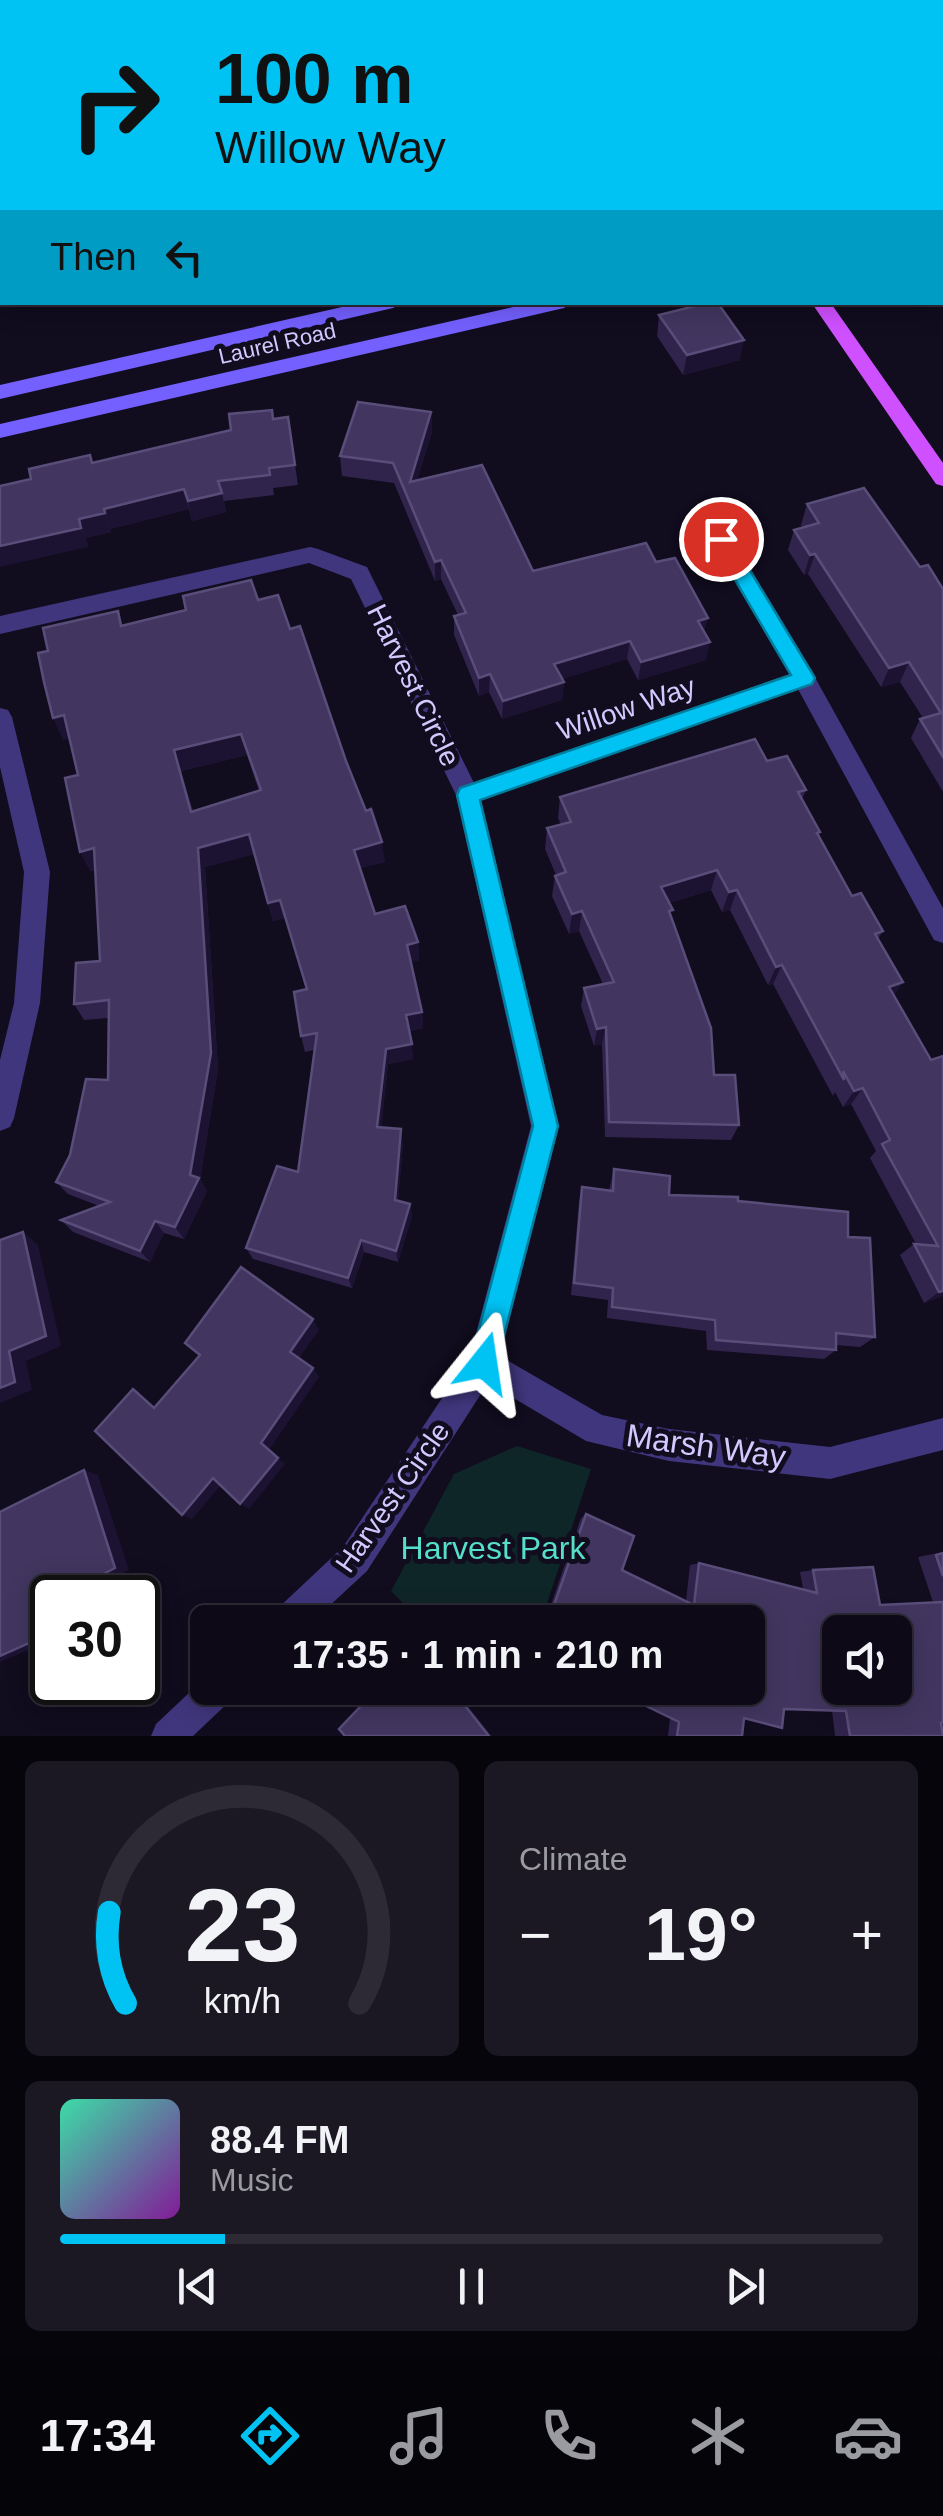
<!DOCTYPE html>
<html lang="en">
<head>
<meta charset="utf-8">
<style>
  body { margin:0; font-family:Helvetica,sans-serif; background:#1b1723; color:#f1f3f6; height:100vh; display:flex; flex-direction:column; font-size:38px; white-space:nowrap }
  * { box-sizing:border-box; margin:0 }
  p { font-size:32px; color:#9a9aa1 }
  .icon { flex:none; width:55px; height:55px; fill:none; stroke:currentColor; stroke-width:2; stroke-linecap:round; stroke-linejoin:round }
  .map { position:relative; height:1736px; overflow:hidden }
  .drawer { display:flex; flex-direction:column; gap:25px; padding:25px; background:#07050c; flex:1 }
  .drawer>* { flex:none }
  .guide { position:absolute; left:0px; top:0px; width:945px; height:305px; box-shadow:0 5px 25px #0003,0 0 0 2px #2d2a35; background:#00c3f4; color:#111; overflow:hidden }
  .fabs { position:absolute; left:822px; top:1615px; display:grid; gap:20px }
  .fabs a { display:grid; place-items:center; width:90px; height:90px; border-radius:15px; background:#0d0916; box-shadow:0 5px 25px #0003,0 0 0 2px #2d2a35; font-size:50px }
  .speed { position:absolute; left:30px; top:1575px; display:flex; gap:20px; font-size:50px; font-weight:700; text-align:center }
  .speed>* { display:grid; place-content:center; width:130px; height:130px; border-radius:50%; background:#0d0916; box-shadow:0 5px 25px #0003,0 0 0 2px #2d2a35; line-height:1 }
  .speed .limit { border:5px solid #111; border-radius:15px; background:#fff; color:#111 }
  .pin { position:absolute; display:grid; place-items:center; width:85px; height:85px; color:#fff; margin:-42px; border:5px solid #fff; border-radius:50%; box-shadow:0 2px 10px #0007 }
  .me { position:absolute; width:110px; margin:-55px; rotate:15deg; stroke-linejoin:round; filter:drop-shadow(0 0 8px #0008) }
  .turn { display:flex; align-items:center; gap:35px; height:210px; padding:0 50px; font-size:45px }
  .turn .icon { width:130px; height:130px; stroke-width:2.5 }
  .turn b { display:block; font-size:70px; line-height:85px }
  .then { display:flex; align-items:center; height:95px; padding:0 50px; background:#0003; gap:20px; font-size:38px }
  .big { font-size:75px; font-weight:700; line-height:1.1 }
  .drawer .card { flex:1; display:flex; flex-direction:column; justify-content:center; gap:15px; min-width:0; padding:0 35px; border-radius:15px; background:#1b1723 }
  .drawer .dial { align-items:center; gap:0 }
  .dial svg { height:260px; overflow:visible; fill:none; stroke:#2d2a35; stroke-width:7; stroke-linecap:round; text-anchor:middle }
  .dial text { fill:#f1f3f6; stroke:none }
  .song { display:flex; align-items:center; gap:30px }
  .cover { width:120px; height:120px; border-radius:15px; background:linear-gradient(135deg,hsl(160 70% 55%),hsl(290 70% 35%)) }
  .played { height:10px; border-radius:5px; background:linear-gradient(90deg,#00c3f4 20%,#2d2a35 20%) }
  .keys { display:flex; justify-content:space-around; direction:ltr }
  .heat { display:flex; justify-content:space-between; align-items:center; font-size:55px; direction:ltr }
  .drawer .tiles { flex:1; display:grid; gap:25px; grid-template-columns:1fr 1fr }
  .card:last-child { grid-column:span 2 }
  .trip { position:absolute; left:190px; top:1605px; width:575px; height:100px; border-radius:15px; background:#0d0916; box-shadow:0 5px 25px #0003,0 0 0 2px #2d2a35; font-weight:700; line-height:100px; text-align:center }
  .tabs { display:flex; height:160px; justify-content:space-around; align-items:center; background:#050409; color:#9a9aa1 }
  .tabs .icon { width:70px; height:70px }
  .tabs .selected { color:#00c3f4 }
  .tabs b { font-size:45px; color:#f1f3f6 }
  .map>svg:first-child { display:block }
  .green { fill:#0f2628 }
  .lines { fill:none; stroke-linecap:round; stroke-linejoin:round }
  .street { fill:#40367d; fill-rule:evenodd }
  .secondary { fill:#7360ff; fill-rule:evenodd }
  .primary { fill:#cf50ff; fill-rule:evenodd }
  .wall { fill:#30244c; fill-rule:evenodd }
  .shaded-wall { fill:#1c1332 }
  .building { fill:#423660; stroke:#594d79; stroke-width:2.5; fill-rule:evenodd }
  .route { fill:#00c3f4; stroke:#007f9f; stroke-width:2.5 }
  .labels { text-anchor:middle; stroke-width:10; stroke-linejoin:round; paint-order:stroke }
  .far-street-label { font-size:22px; fill:#d4c9ff; stroke:#110c1e }
  .street-label { font-size:28px; fill:#d4c9ff; stroke:#110c1e }
  .near-street-label { font-size:32px; fill:#d4c9ff; stroke:#110c1e }
  .near-park-label { font-size:32px; fill:#55dfca; stroke:#110c1e }
</style>
</head>
<body>
<div class="map">
<svg width="943" height="1736" viewBox="0 0 943 1736">
  <rect width="100%" height="100%" fill="#110c1e"/>
  <path class="green" d="M517,1446L591,1469L541,1622H422L391,1591L454,1474Z"/>
  <g class="lines">
    <g class="street">
      <rect x="0" y="153" width="2" height="10"/>
      <path d="M721,531L729,533L812,672L943,908V943L934,940L798,689L481,800L559,1126L500,1356L602,1415L669,1429L830,1447L943,1418V1450L830,1479L669,1461L586,1441L488,1383L367,1571L312,1622H272L276,1610L343,1547L470,1356L531,1126L456,795L351,579L309,563L0,634V616L310,547L318,549L367,567L474,783L790,674L710,539Z"/>
      <path d="M0,708L8,710L12,717L50,872L40,1003L14,1118L10,1127L0,1131V1060L14,1003L24,872L0,767Z"/>
      <path d="M207,1676L208,1688H236L231,1700L193,1736H151L156,1724Z"/>
    </g>
    <g class="secondary">
      <rect x="942" y="195" width="1" height="10"/>
      <path d="M364,302H402L393,308L0,399V385Z"/>
      <path d="M535,302H573L564,308L0,438V424Z"/>
    </g>
    <g class="primary">
      <path d="M599,0H615L617,2H601Z"/>
      <path d="M811,302H830L943,463V486L936,484Z"/>
    </g>
  </g>
  <g class="wall">
    <path d="M659,315L740,360L683,375L657,336Z"/>
    <path d="M431,412L432,432L417,480L533,571L656,562L705,632L706,660L638,680L627,659L562,679L564,682L562,700L502,719L489,692L479,696L454,635V616L458,615L441,579L435,581L394,483L342,476L340,456Z"/>
    <path d="M288,417L298,485L273,488L274,495L224,501L226,512L192,521L189,509L110,529L111,532L86,538L88,547L31,479L273,419Z"/>
    <path d="M807,504L920,567L943,589V792L911,738L920,719L923,718L900,682L881,687L808,574L804,575L788,550L794,530L802,527L801,525Z"/>
    <path d="M258,600L290,629L346,761L385,862L360,868L375,914L418,942L419,960L411,962L422,1012L423,1028L409,1031L413,1059L388,1064L381,1127L403,1143L398,1200L410,1204L412,1216L398,1262L364,1252L352,1288L253,1259L246,1248L298,1172L314,1050L305,1052L301,1036L306,990L285,918L273,921L254,854L205,867L218,1069L200,1179L207,1191L184,1239L164,1233L150,1262L73,1232L61,1220L99,1206L68,1194L56,1182L108,1080V1018L84,1020L74,1004L100,961L95,870L90,871L78,775L69,738L63,740L48,651L118,611L123,626ZM247,755L259,791L193,811L181,771Z"/>
    <path d="M767,761L806,790L802,799L819,836L852,896L883,931L878,939L903,982L894,995L931,1060L943,1056V1296L924,1303L900,1255L914,1244H916L870,1158L876,1151L851,1104L843,1107L835,1092L833,1096L773,984L768,985L730,910L722,912L711,890L669,903L671,916L714,1075L739,1125L731,1140L605,1137L602,1044L594,1046L581,1006L584,988L603,984L579,931L569,934L552,896L555,876L556,875L545,849L547,828L561,825L558,818L560,797Z"/>
    <path d="M614,1169L669,1195L738,1201L848,1237L875,1337L860,1347L836,1345V1350L824,1359L707,1350L706,1331L607,1318L608,1300L571,1295L579,1201L582,1187L609,1190Z"/>
    <path d="M586,1514L622,1570L686,1601L690,1565L699,1563L803,1589L800,1572L813,1570L880,1605L933,1602L918,1557L943,1552V1722L941,1723L943,1736H835L832,1710L784,1709L744,1718L742,1736H668L670,1718L748,1622H545L581,1518Z"/>
  </g>
  <g class="shaded-wall">
    <path d="M744,340L740,360L683,375L687,355Z"/>
    <path d="M431,412L432,432L411,501L410,482Z"/>
    <path d="M184,489L189,509L110,529L104,509Z"/>
    <path d="M222,493L226,512L192,521L188,501Z"/>
    <path d="M105,513L111,532L86,538L88,547L0,567V546L79,519Z"/>
    <path d="M815,554L808,574L804,575L810,555Z"/>
    <path d="M441,560V579L435,581V562Z"/>
    <path d="M708,618L703,637L698,621Z"/>
    <path d="M630,641L627,659L553,682L554,664Z"/>
    <path d="M710,642L706,660L638,680L641,662Z"/>
    <path d="M909,662L900,682L881,687L889,668Z"/>
    <path d="M490,674L489,692L479,696V678Z"/>
    <path d="M564,682L562,700L502,719L503,701Z"/>
    <path d="M64,715L73,737L63,740L53,718Z"/>
    <path d="M241,734L247,755L181,771L198,832L174,750Z"/>
    <path d="M249,834L255,854L205,867L218,1069L200,1179L207,1191L184,1239L175,1227L190,1175L198,848Z"/>
    <path d="M382,842L385,862L357,869L354,850Z"/>
    <path d="M94,848L104,867L90,871L80,852Z"/>
    <path d="M717,870L711,890L656,907L661,887Z"/>
    <path d="M737,890L730,910L722,912L729,892Z"/>
    <path d="M280,900L285,918L273,921L268,903Z"/>
    <path d="M582,911L579,931L569,934L572,914Z"/>
    <path d="M418,942L419,960L409,963L407,945Z"/>
    <path d="M782,965L773,984L768,985L776,967Z"/>
    <path d="M903,982L891,1000L889,987Z"/>
    <path d="M422,1012L423,1028L408,1031L406,1015Z"/>
    <path d="M606,1027L602,1044L594,1046L597,1029Z"/>
    <path d="M412,1044L413,1059L388,1064L380,1141L377,1127L386,1049Z"/>
    <path d="M863,1088L851,1104L843,1107L854,1091Z"/>
    <path d="M401,1129L403,1143L397,1212L395,1200Z"/>
    <path d="M410,1204L412,1216L398,1262L396,1251Z"/>
    <path d="M155,1221L164,1233L150,1262L140,1251Z"/>
    <path d="M23,1232L38,1245L61,1346L26,1361L32,1390L0,1403V1388L9,1351Z"/>
    <path d="M361,1240L364,1252L352,1288L348,1278Z"/>
    <path d="M943,1291V1296L924,1303L939,1292Z"/>
    <path d="M313,1319L319,1330L297,1361L290,1352Z"/>
    <path d="M313,1368L319,1377L269,1450L285,1464L249,1509L240,1504L261,1443Z"/>
    <path d="M84,1470L98,1475L129,1570L92,1589L94,1598H80L77,1588Z"/>
    <path d="M213,1478L222,1484L192,1519L182,1515Z"/>
    <path d="M29,1643H46L0,1662V1656Z"/>
    <path d="M52,1655V1662L35,1664Z"/>
    <path d="M451,1688H454L492,1736H489Z"/>
  </g>
  <g class="building">
    <path d="M711,302H717L744,340L687,355L659,315Z"/>
    <path d="M358,402L431,412L410,482L482,465L533,571L646,543L656,562L675,558L708,618L698,621L710,642L641,662L630,641L554,664L564,682L503,701L490,674L479,678L454,616L466,613L441,560L435,562L393,463L340,456Z"/>
    <path d="M272,410L273,419L288,417L295,465L269,468L270,475L218,481L222,493L188,501L184,489L104,509L105,513L79,519L81,528L0,546V486L31,479L29,469L90,455L92,463L231,430L229,414Z"/>
    <path d="M864,488L920,567L928,565L943,589V757L920,719L941,713L909,662L889,668L815,554L810,555L794,530L819,523L807,504Z"/>
    <path d="M251,580L258,600L278,595L290,629L300,626L346,761L366,811L371,809L382,842L354,850L375,914L405,906L418,942L407,945L422,1012L406,1015L412,1044L386,1049L377,1127L401,1129L395,1200L410,1204L396,1251L361,1240L348,1278L246,1248L277,1166L298,1172L317,1033L301,1036L294,992L307,989L280,900L268,903L249,834L198,848L211,1053L190,1175L199,1178L175,1227L155,1221L140,1251L61,1220L110,1202L56,1182L70,1155L86,1079L108,1080L109,1000L74,1004L76,963L100,961L94,848L80,852L65,778L78,775L64,715L53,718L44,682L38,653L48,651L43,628L118,611L121,626L186,610L183,596ZM241,734L261,790L191,812L174,750Z"/>
    <path d="M755,739L767,761L787,756L806,790L798,792L820,832L817,833L852,896L861,893L883,931L875,934L903,982L889,987L931,1060L943,1056V1291L939,1292L914,1244L938,1246L882,1144L890,1140L863,1088L854,1091L843,1071L844,1080L782,965L776,967L737,890L729,892L717,870L661,887L673,910L669,911L711,1028L714,1075H735L739,1125L609,1122L606,1027L597,1029L584,988L614,982L582,911L572,914L555,876L566,872L547,828L571,822L560,797Z"/>
    <path d="M614,1169L670,1176L669,1195L738,1197V1201L848,1212V1237L870,1238L875,1337L836,1333V1350L716,1340L715,1320L612,1307L613,1288L574,1283L582,1187L613,1191Z"/>
    <path d="M23,1232L46,1336L9,1351L15,1382L0,1388V1240Z"/>
    <path d="M241,1267L313,1319L290,1352L313,1368L261,1443L278,1458L240,1504L213,1478L182,1515L95,1431L133,1389L154,1408L200,1355L185,1343Z"/>
    <path d="M84,1470L115,1568L77,1588L80,1598H52V1655L35,1664L29,1643L0,1656V1512Z"/>
    <path d="M586,1514L634,1536L622,1570L694,1605L699,1563L817,1593L813,1570L873,1567L880,1605L943,1602V1722L941,1723L943,1736H850L846,1711L784,1709L782,1728L744,1718L742,1736H677L679,1722L609,1688H748V1622H548ZM840,1632H895V1688H840Z"/>
    <path d="M943,1553V1576L936,1555Z"/>
    <path d="M378,1688H385L391,1696L399,1688H451L489,1736H345L339,1729Z"/>
  </g>
  <path class="route" d="M721,532L728,534L812,673L815,678L812,684L480,800L558,1126L497,1363L493,1373L484,1377L474,1373L470,1363L533,1126L457,795L460,788L791,675L711,539Z"/>
  <g class="labels">
    <g class="far-street-label">
      <text transform="translate(277 343) rotate(-13)" y="8">Laurel Road</text>
    </g>
    <g class="street-label">
      <text transform="translate(414 685) rotate(64)" y="10">Harvest Circle</text>
      <text transform="translate(626 708) rotate(-19)" y="10">Willow Way</text>
      <text transform="translate(392 1497) rotate(-55)" y="10">Harvest Circle</text>
    </g>
    <g class="near-street-label">
      <text transform="translate(706 1446) rotate(8)" y="11">Marsh Way</text>
    </g>
    <g class="near-park-label">
      <text x="493" y="1559">Harvest Park</text>
    </g>
  </g>
</svg>
<div class="fabs">
<a><svg class="icon" aria-label="sound" viewBox="0 0 24 24"><path d="M4 9h4l5-4v14l-5-4H4zM17 9q2 3 0 6"/></svg></a>
</div>
<div class="speed"><div class="limit">30</div></div>
<div class="pin" style="left:721px;top:539px;background:#d93025"><svg class="icon" aria-label="arrive" viewBox="0 0 24 24"><path d="M6 21V4h12l-3 4 3 4H6"/></svg></div>
<svg class="me" style="left:484px;top:1363px" viewBox="-20 -20 40 40"><path d="M0-17L14 15 0 8-14 15z" fill="#00c3f4" stroke="#fff" stroke-width="4"/></svg>
<div class="trip">17:35 · 1 min · 210 m</div>
<div class="guide">
<div class="turn"><svg class="icon" aria-label="right" viewBox="0 0 24 24"><path d="M7 20v-9h11M14 6l5 5-5 5"/></svg><div><b>100 m</b>Willow Way</div></div>
<div class="then">Then<svg class="icon" aria-label="left" viewBox="0 0 24 24"><path d="M17 20v-9H6M10 6l-5 5 5 5"/></svg></div>
</div>
</div>
<section class="drawer">
<div class="tiles">
<div class="card dial"><svg viewBox="0 0 100 80">
<path d="M14 69A42 42 0 1 1 86 69"/>
<path d="M14 69A42 42 0 0 1 9 41" stroke="#00c3f4"/>
<text x="50" y="56" font-size="32" font-weight="700">23</text>
<text x="50" y="72" font-size="11">km/h</text>
</svg></div>
<div class="card"><p>Climate</p>
<div class="heat"><a>−</a><b class="big">19°</b><a>+</a></div>
</div>
<div class="card">
<div class="song"><i class="cover"></i><div><b>88.4 FM</b><p>Music</p></div></div>
<div class="played"></div>
<div class="keys"><svg class="icon" aria-label="previous" viewBox="0 0 24 24"><path d="M18 5L8 12l10 7zM5 5v14"/></svg><svg class="icon" aria-label="pause" viewBox="0 0 24 24"><path d="M8 5v14M16 5v14"/></svg><svg class="icon" aria-label="next" viewBox="0 0 24 24"><path d="M6 5l10 7-10 7zM19 5v14"/></svg></div>
</div>
</div>
</section>
<nav class="tabs">
<b>17:34</b>
<svg class="icon selected" aria-label="directions" viewBox="0 0 24 24"><path d="M12 3l9 9-9 9-9-9zM9 14v-3h6M13 9l2 2-2 2"/></svg>
<svg class="icon" aria-label="music" viewBox="0 0 24 24"><path d="M9 18V5l10-2v13"/><circle cx="6" cy="18" r="3"/><circle cx="16" cy="16" r="3"/></svg>
<svg class="icon" aria-label="phone" viewBox="0 0 24 24"><path d="M5 4h4l2 5-3 2q2 4 5 5l2-3 5 2v4C11 20 4 13 5 4z"/></svg>
<svg class="icon" aria-label="climate" viewBox="0 0 24 24"><path d="M12 3v18M4 7l16 10M4 17L20 7"/></svg>
<svg class="icon" aria-label="car" viewBox="0 0 24 24"><path d="M5 17H2v-5l4-1 3-4h7l3 4 3 1v5h-3M9 17h6M6 11h13"/><circle cx="7" cy="17" r="2"/><circle cx="17" cy="17" r="2"/></svg>
</nav>
</body>
</html>
